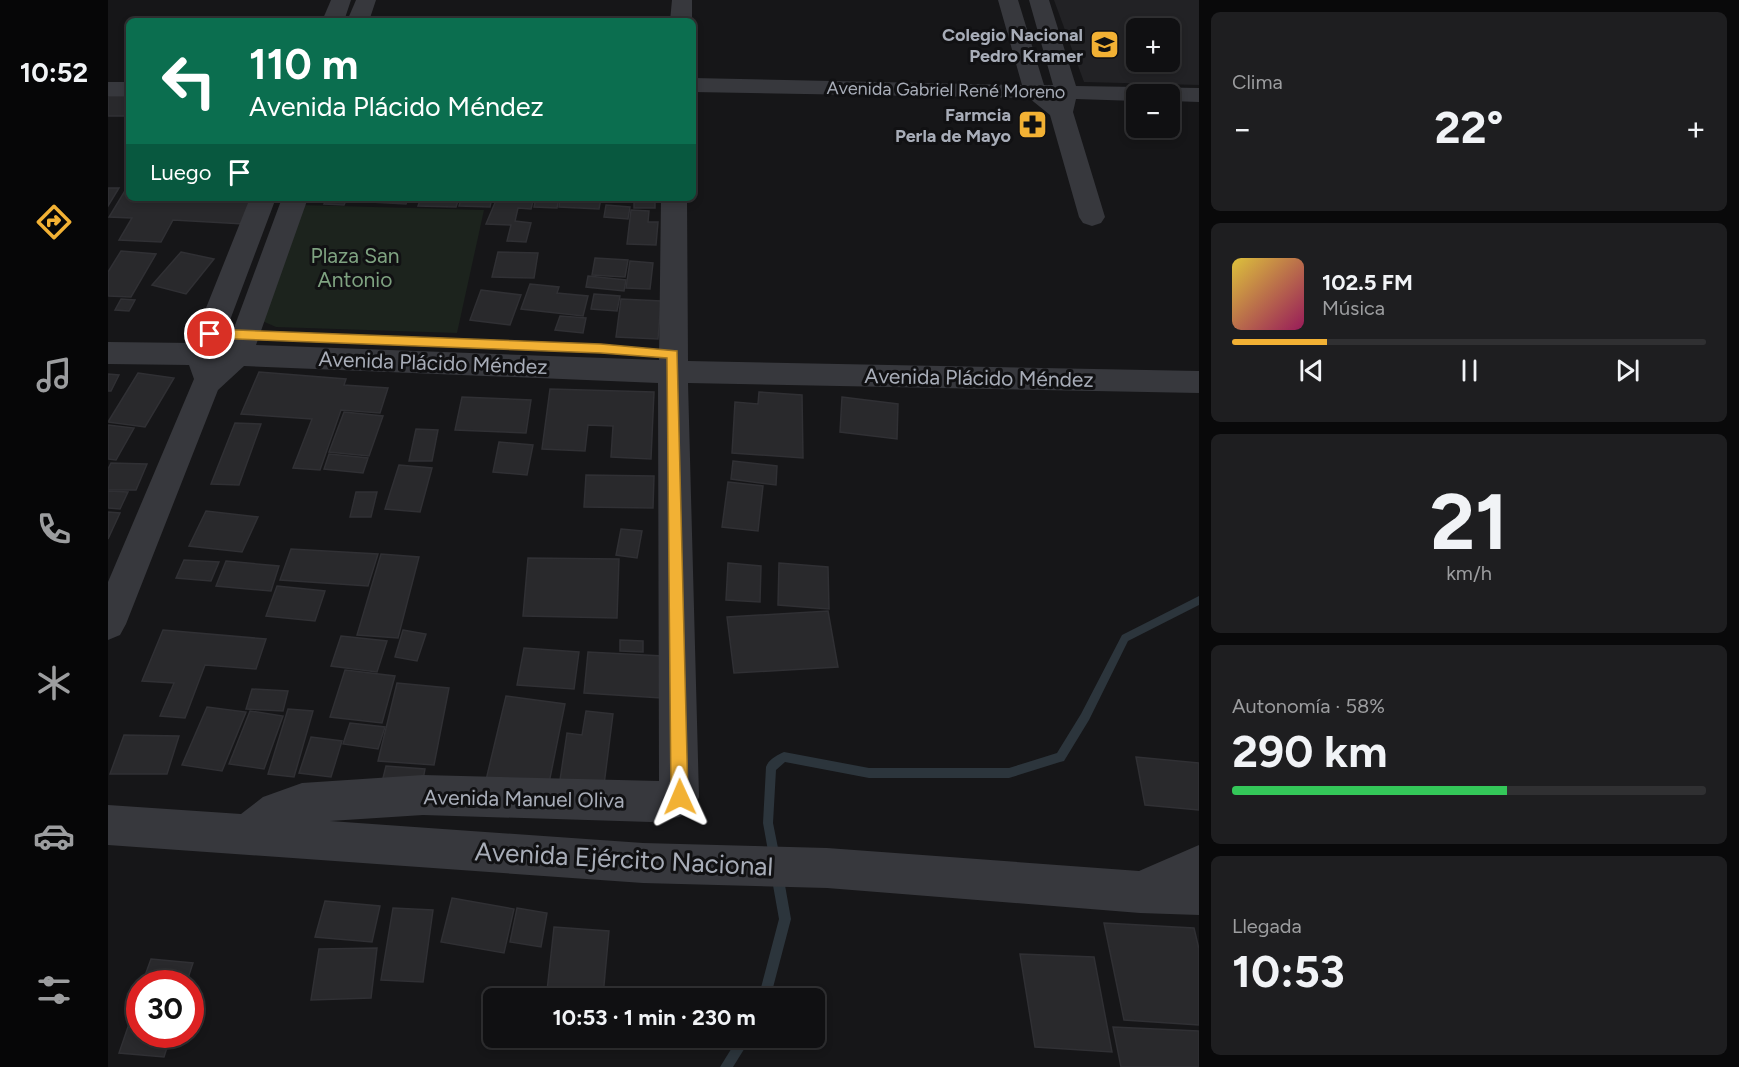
<!DOCTYPE html>
<html lang="es">
<head>
<meta charset="utf-8">
<style>
  body { margin:0; font-family:Figtree,sans-serif; background:#1e1e20; color:#f1f3f6; height:100vh; display:flex; flex-direction:column; font-size:22px; white-space:nowrap }
  * { box-sizing:border-box; margin:0 }
  p { font-size:20px; color:#9c9d9f }
  .icon { flex:none; width:33px; height:33px; fill:none; stroke:currentColor; stroke-width:2; stroke-linecap:round; stroke-linejoin:round }
  .map { position:relative; flex:1; overflow:hidden }
  .sheet { display:flex; flex-direction:column; gap:12px; padding:12px; background:#09090a; width:540px }
  .sheet>* { flex:none }
  .guide { position:absolute; left:18px; top:18px; width:570px; height:183px; border-radius:9px; box-shadow:0 3px 9px #0003,0 0 0 2px #303032; background:#0b6e4f; color:#fff; overflow:hidden }
  .controls { position:absolute; left:1018px; top:18px; display:grid; gap:12px }
  .controls a { display:grid; place-items:center; width:54px; height:54px; border-radius:9px; background:#101012; box-shadow:0 3px 9px #0003,0 0 0 2px #303032; font-size:30px }
  .speed { position:absolute; left:18px; top:970px; display:flex; gap:12px; font-size:30px; font-weight:700; text-align:center }
  .speed>* { display:grid; place-content:center; width:78px; height:78px; border-radius:50%; background:#101012; box-shadow:0 3px 9px #0003,0 0 0 2px #303032; line-height:1 }
  .speed .limit { border:9px solid #d22; background:#fff; color:#111 }
  .pin { position:absolute; display:grid; place-items:center; width:51px; height:51px; color:#fff; margin:-26px; border:3px solid #fff; border-radius:50%; box-shadow:0 2px 6px #0007 }
  .me { position:absolute; width:66px; margin:-33px; rotate:359deg; stroke-linejoin:round; filter:drop-shadow(0 0 4px #0008) }
  .turn { display:flex; align-items:center; gap:21px; height:126px; padding:0 24px; font-size:27px }
  .turn .icon { width:78px; height:78px; stroke-width:2.5 }
  .turn b { display:block; font-size:42px; line-height:51px }
  .then { display:flex; align-items:center; height:57px; padding:0 24px; background:#0003; gap:12px; font-size:22px }
  .big { font-size:45px; font-weight:700; line-height:1.1 }
  .sheet .widget { flex:1; display:flex; flex-direction:column; justify-content:center; gap:9px; min-width:0; padding:0 21px; border-radius:9px; background:#1e1e20 }
  .sheet .dial { align-items:center; gap:0 }
  .dial b { font-size:78px; line-height:1 }
  .song { display:flex; align-items:center; gap:18px }
  .cover { width:72px; height:72px; border-radius:9px; background:linear-gradient(135deg,hsl(50 70% 55%),hsl(330 70% 35%)) }
  .played { height:6px; border-radius:3px; background:linear-gradient(90deg,#f2b134 20%,#303032 20%) }
  .keys { display:flex; justify-content:space-around; direction:ltr }
  .heat { display:flex; justify-content:space-between; align-items:center; font-size:33px; direction:ltr }
  .charge { height:9px; border-radius:4px; background:linear-gradient(90deg,#34c759 58%,#303032 0) }
  .trip { position:absolute; left:375px; top:988px; width:342px; height:60px; border-radius:9px; background:#101012; box-shadow:0 3px 9px #0003,0 0 0 2px #303032; font-weight:700; line-height:60px; text-align:center }
  main { display:flex; flex:1; min-height:0 }
  .tabs { display:flex; flex-direction:column; width:108px; justify-content:space-around; align-items:center; background:#060607; color:#9c9d9f }
  .tabs .icon { width:42px; height:42px }
  .tabs .current { color:#f2b134 }
  .tabs b { font-size:27px; color:#f1f3f6 }
  .map>svg:first-child { display:block }
  .built { fill:#222225; fill-rule:evenodd }
  .green { fill:#1c231d }
  .lines { fill:none; stroke-linecap:round; stroke-linejoin:round }
  .stream { fill:#2c353c; fill-rule:evenodd }
  .building { fill:#29292c; stroke:#303034; stroke-width:1.5 }
  .minor { fill:#37383d; fill-rule:evenodd }
  .route { fill:#f2b134; stroke:#9d7322; stroke-width:1.5 }
  .labels { text-anchor:middle; stroke-width:6; stroke-linejoin:round; paint-order:stroke }
  .far-poi-label { font-size:18px; font-weight:bold; fill:#a8adb8; stroke:#111113; text-anchor:end }
  .far-street-label { font-size:18px; fill:#a8adb8; stroke:#111113 }
  .park-label { font-size:21px; fill:#7fa381; stroke:#111113 }
  .street-label { font-size:21px; fill:#a8adb8; stroke:#111113 }
  .near-street-label { font-size:26px; fill:#a8adb8; stroke:#111113 }
</style>
</head>
<body>
<main>
<nav class="tabs">
<b>10:52</b>
<svg class="icon current" aria-label="directions" viewBox="0 0 24 24"><path d="M12 3l9 9-9 9-9-9zM9 14v-3h6M13 9l2 2-2 2"/></svg>
<svg class="icon" aria-label="music" viewBox="0 0 24 24"><path d="M9 18V5l10-2v13"/><circle cx="6" cy="18" r="3"/><circle cx="16" cy="16" r="3"/></svg>
<svg class="icon" aria-label="phone" viewBox="0 0 24 24"><path d="M5 4h4l2 5-3 2q2 4 5 5l2-3 5 2v4C11 20 4 13 5 4z"/></svg>
<svg class="icon" aria-label="climate" viewBox="0 0 24 24"><path d="M12 3v18M4 7l16 10M4 17L20 7"/></svg>
<svg class="icon" aria-label="car" viewBox="0 0 24 24"><path d="M5 17H2v-5l4-1 3-4h7l3 4 3 1v5h-3M9 17h6M6 11h13"/><circle cx="7" cy="17" r="2"/><circle cx="17" cy="17" r="2"/></svg>
<svg class="icon" aria-label="filters" viewBox="0 0 24 24"><path d="M4 7h16M4 17h16"/><circle cx="9" cy="7" r="2"/><circle cx="15" cy="17" r="2"/></svg>
</nav>
<div class="map">
<svg width="1091" height="1067" viewBox="0 0 1091 1067">
  <rect width="100%" height="100%" fill="#161618"/>
  <path class="built" d="M946,0H1091V85L976,82ZM1029,28H1062V62H1029Z"/>
  <path class="green" d="M193,205L376,210L349,333L168,327L152,320Z"/>
  <g class="lines">
    <g class="stream">
      <path d="M1091,596V605L1020,641L981,720L956,761L952,762L901,778H761L677,762L668,770L665,823L672,858L670,862L666,864L662,862L655,823L658,767C660,760 669,755 676,752L761,768H901L949,753L973,714L1014,635Z"/>
      <path d="M669,868L673,870L675,874L683,919L662,999H650L671,919L663,874L665,870Z"/>
      <path d="M630,1038H643L625,1067H612Z"/>
    </g>
  </g>
  <g class="building">
    <rect x="0" y="96" width="21" height="20"/>
    <path d="M0,188H11L0,206Z"/>
    <path d="M18,189H21V198H148L136,224L65,220L53,242L11,240L24,218L1,217Z"/>
    <path d="M218,198H239L236,205L216,204Z"/>
    <path d="M246,198H300L298,204L245,201Z"/>
    <path d="M313,198H351L348,207L310,206Z"/>
    <path d="M353,198H384L382,207L351,206Z"/>
    <path d="M389,198H426L423,209L410,208L407,221L423,223L418,242L399,241L403,225L378,224Z"/>
    <path d="M428,198H451L449,208L426,207Z"/>
    <path d="M452,198H493L491,209L451,207Z"/>
    <rect x="526" y="198" width="21" height="10"/>
    <path d="M498,205L522,207L520,219L496,217Z"/>
    <path d="M523,210L541,211L540,222H550L548,245L519,244Z"/>
    <path d="M13,251L48,254L23,297L0,296V272Z"/>
    <path d="M73,252L106,259L78,294L44,285Z"/>
    <path d="M390,252L430,253L426,278L384,277Z"/>
    <path d="M487,258L520,260L517,277L484,275Z"/>
    <path d="M522,261L545,263L542,289L518,288Z"/>
    <path d="M480,276L518,280L516,291L478,287Z"/>
    <path d="M422,284L451,287L449,293L480,296L475,316L413,309Z"/>
    <path d="M373,290L413,295L402,325L362,320Z"/>
    <path d="M486,294L512,296L509,311L483,309Z"/>
    <path d="M13,299L27,300L21,311L7,310Z"/>
    <path d="M513,299L553,301L550,339L508,337Z"/>
    <path d="M452,316L478,318L475,333L447,330Z"/>
    <path d="M151,372L238,379L236,385L280,388L272,413L233,410L212,470L185,468L204,419L133,414Z"/>
    <path d="M30,373L66,378L37,427L0,422Z"/>
    <path d="M0,374L11,375L3,391H0Z"/>
    <path d="M442,389L546,392L543,459L503,457L505,426L480,425L477,451L434,449Z"/>
    <path d="M651,392L694,395L695,458L624,453L627,402L650,404Z"/>
    <path d="M354,397L423,400L418,433L347,430Z"/>
    <path d="M734,397L790,404L789,439L732,432Z"/>
    <path d="M236,412L275,416L261,456L221,452Z"/>
    <path d="M127,423L153,424L131,485L103,484Z"/>
    <path d="M0,425L26,428L8,460L0,459Z"/>
    <path d="M308,429L330,430L324,461H301Z"/>
    <path d="M391,442L425,445L419,475L385,472Z"/>
    <path d="M221,454L260,458L255,473L216,469Z"/>
    <path d="M625,461L669,466L668,485L623,479Z"/>
    <path d="M3,463L39,464L28,490H0V469Z"/>
    <path d="M291,465L324,468L312,512L277,509Z"/>
    <path d="M478,475L546,476L545,508L476,507Z"/>
    <path d="M620,482L655,486L650,531L614,527Z"/>
    <path d="M0,491L20,492L12,509L0,508Z"/>
    <path d="M248,492H269L263,517H242Z"/>
    <path d="M98,511L150,517L134,552L81,546Z"/>
    <path d="M0,512L12,513L0,539Z"/>
    <path d="M513,529L534,531L529,558L508,555Z"/>
    <path d="M183,549L270,554L260,586L172,580Z"/>
    <path d="M273,554L311,557L290,638L249,635Z"/>
    <path d="M420,558L511,559L509,618L415,616Z"/>
    <path d="M76,560L111,562L103,581L68,578Z"/>
    <path d="M118,561L171,566L163,591L108,586Z"/>
    <path d="M620,563L653,566L652,602L618,600Z"/>
    <path d="M671,563L720,567L721,609L670,605Z"/>
    <path d="M169,586L217,591L207,621L158,616Z"/>
    <path d="M720,611L730,667L626,673L619,617Z"/>
    <path d="M55,630L158,639L148,669L97,665L77,718L52,716L66,683L34,681Z"/>
    <path d="M295,630L318,634L309,661L287,657Z"/>
    <path d="M233,636L279,641L269,672L223,666Z"/>
    <path d="M512,640L535,641V652L512,651Z"/>
    <path d="M416,648L471,652L466,689L409,685Z"/>
    <path d="M480,652L555,656L553,698L476,693Z"/>
    <path d="M237,670L287,676L274,723L222,717Z"/>
    <path d="M289,683L341,688L326,765L270,761Z"/>
    <path d="M144,689L180,691L175,711L138,709Z"/>
    <path d="M398,696L457,704L440,788L378,780Z"/>
    <path d="M99,707L138,712L114,771L74,765Z"/>
    <path d="M180,709L205,711L186,777L160,774Z"/>
    <path d="M142,711L175,716L156,769L121,764Z"/>
    <path d="M478,711L505,714L496,785L452,780L459,733L474,735Z"/>
    <path d="M242,723L277,727L270,749L235,744Z"/>
    <path d="M16,735L71,736L59,774H2Z"/>
    <path d="M203,737L234,741L223,777L191,773Z"/>
    <path d="M1028,757L1091,763V810L1037,805Z"/>
    <path d="M278,766L317,769L314,785L274,782Z"/>
    <path d="M344,898L406,909L396,953L333,942Z"/>
    <path d="M217,901L272,906L264,942L207,937Z"/>
    <path d="M285,908L325,910L315,982L273,980Z"/>
    <path d="M409,908L439,913L433,947L402,942Z"/>
    <path d="M996,923L1086,928L1091,949V1025L1016,1020Z"/>
    <path d="M446,927L501,931L495,996L439,991Z"/>
    <path d="M269,948L263,998L203,1000L211,949Z"/>
    <path d="M912,954L986,957L1004,1052L927,1047Z"/>
    <path d="M43,959L85,963L78,984H34Z"/>
    <path d="M32,992V1035H63L56,1057L11,1053Z"/>
    <path d="M1005,1027L1091,1031V1067H1013Z"/>
  </g>
  <g class="lines">
    <g class="minor">
      <path d="M223,0H243L236,21H214Z"/>
      <path d="M248,0H268L261,21H239Z"/>
      <path d="M564,0H584V21H562Z"/>
      <path d="M890,0H910L936,85H945L921,0H941L968,86L1091,88V102L1062,101V94H1029V101L968,99L965,112L997,217L993,223L984,226L975,223L971,217L942,115L921,98L585,92V78L914,85Z"/>
      <rect x="0" y="82" width="21" height="14"/>
      <path d="M142,198H168L113,344H120L174,198H200L148,345L551,360L553,198H579L580,361L1091,371V393L580,383L591,797L585,811L571,817L543,822L315,815L222,821L535,843L719,848L1031,871L1091,845V915L1032,913L719,888L535,883L0,845V805L133,814L155,797L194,783L315,775L551,781L550,383L136,366L110,390L18,624L12,635L0,640V582L86,379L81,365L0,364V342L84,343Z"/>
    </g>
  </g>
  <path class="route" d="M102,329L493,344L569,351L580,797L577,802L572,805L566,802L563,797L559,358L493,353L102,338L96,334Z"/>
  <defs>
    <symbol id="school-square" viewBox="-11 -11 22 22"><rect x="-9" y="-9" width="18" height="18" rx="4" fill="#f2b134" stroke="#111113"/><path d="M0-5L7-2L0 1L-7-2ZM-4 1L0 2.5L4 1V4Q0 6-4 4Z" fill="#111"/></symbol>
    <symbol id="pharmacy-square" viewBox="-11 -11 22 22"><rect x="-9" y="-9" width="18" height="18" rx="4" fill="#f2b134" stroke="#111113"/><path d="M-2-6h4v4h4v4h-4v4h-4v-4h-4v-4h4Z" fill="#111"/></symbol>
  </defs>
  <g fill-rule="evenodd">
    <use href="#school-square" x="980" y="28" width="33" height="33"/>
    <use href="#pharmacy-square" x="908" y="108" width="33" height="33"/>
  </g>
  <g class="labels">
    <g class="far-poi-label">
      <text x="975" y="41">Colegio Nacional<tspan x="975" dy="21">Pedro Kramer</tspan></text>
      <text x="903" y="121">Farmcia<tspan x="903" dy="21">Perla de Mayo</tspan></text>
    </g>
    <g class="far-street-label">
      <text transform="translate(838 90) rotate(1)" y="6">Avenida Gabriel René Moreno</text>
    </g>
    <g class="park-label">
      <text x="247" y="263">Plaza San<tspan x="247" dy="24">Antonio</tspan></text>
    </g>
    <g class="street-label">
      <text transform="translate(325 363) rotate(2)" y="7">Avenida Plácido Méndez</text>
      <text transform="translate(871 378) rotate(1)" y="7">Avenida Plácido Méndez</text>
      <text transform="translate(416 799) rotate(1)" y="7">Avenida Manuel Oliva</text>
    </g>
    <g class="near-street-label">
      <text transform="translate(516 859) rotate(3)" y="9">Avenida Ejército Nacional</text>
    </g>
  </g>
</svg>
<div class="controls">
<a>+</a>
<a>−</a>
</div>
<div class="speed"><div class="limit">30</div></div>
<div class="pin" style="left:102px;top:334px;background:#d93025"><svg class="icon" aria-label="arrive" viewBox="0 0 24 24"><path d="M6 21V4h12l-3 4 3 4H6"/></svg></div>
<svg class="me" style="left:572px;top:797px" viewBox="-20 -20 40 40"><path d="M0-17L14 15 0 8-14 15z" fill="#f2b134" stroke="#fff" stroke-width="4"/></svg>
<div class="trip">10:53 · 1 min · 230 m</div>
<div class="guide">
<div class="turn"><svg class="icon" aria-label="left" viewBox="0 0 24 24"><path d="M17 20v-9H6M10 6l-5 5 5 5"/></svg><div><b>110 m</b>Avenida Plácido Méndez</div></div>
<div class="then">Luego<svg class="icon" aria-label="arrive" viewBox="0 0 24 24"><path d="M6 21V4h12l-3 4 3 4H6"/></svg></div>
</div>
</div>
<section class="sheet">
<div class="widget"><p>Clima</p>
<div class="heat"><a>−</a><b class="big">22°</b><a>+</a></div>
</div>
<div class="widget">
<div class="song"><i class="cover"></i><div><b>102.5 FM</b><p>Música</p></div></div>
<div class="played"></div>
<div class="keys"><svg class="icon" aria-label="previous" viewBox="0 0 24 24"><path d="M18 5L8 12l10 7zM5 5v14"/></svg><svg class="icon" aria-label="pause" viewBox="0 0 24 24"><path d="M8 5v14M16 5v14"/></svg><svg class="icon" aria-label="next" viewBox="0 0 24 24"><path d="M6 5l10 7-10 7zM19 5v14"/></svg></div>
</div>
<div class="widget dial"><b>21</b><p>km/h</p></div>
<div class="widget"><p>Autonomía · 58%</p><b class="big">290 km</b><div class="charge"></div></div>
<div class="widget"><p>Llegada</p><b class="big">10:53</b></div>
</section>
</main>
</body>
</html>
